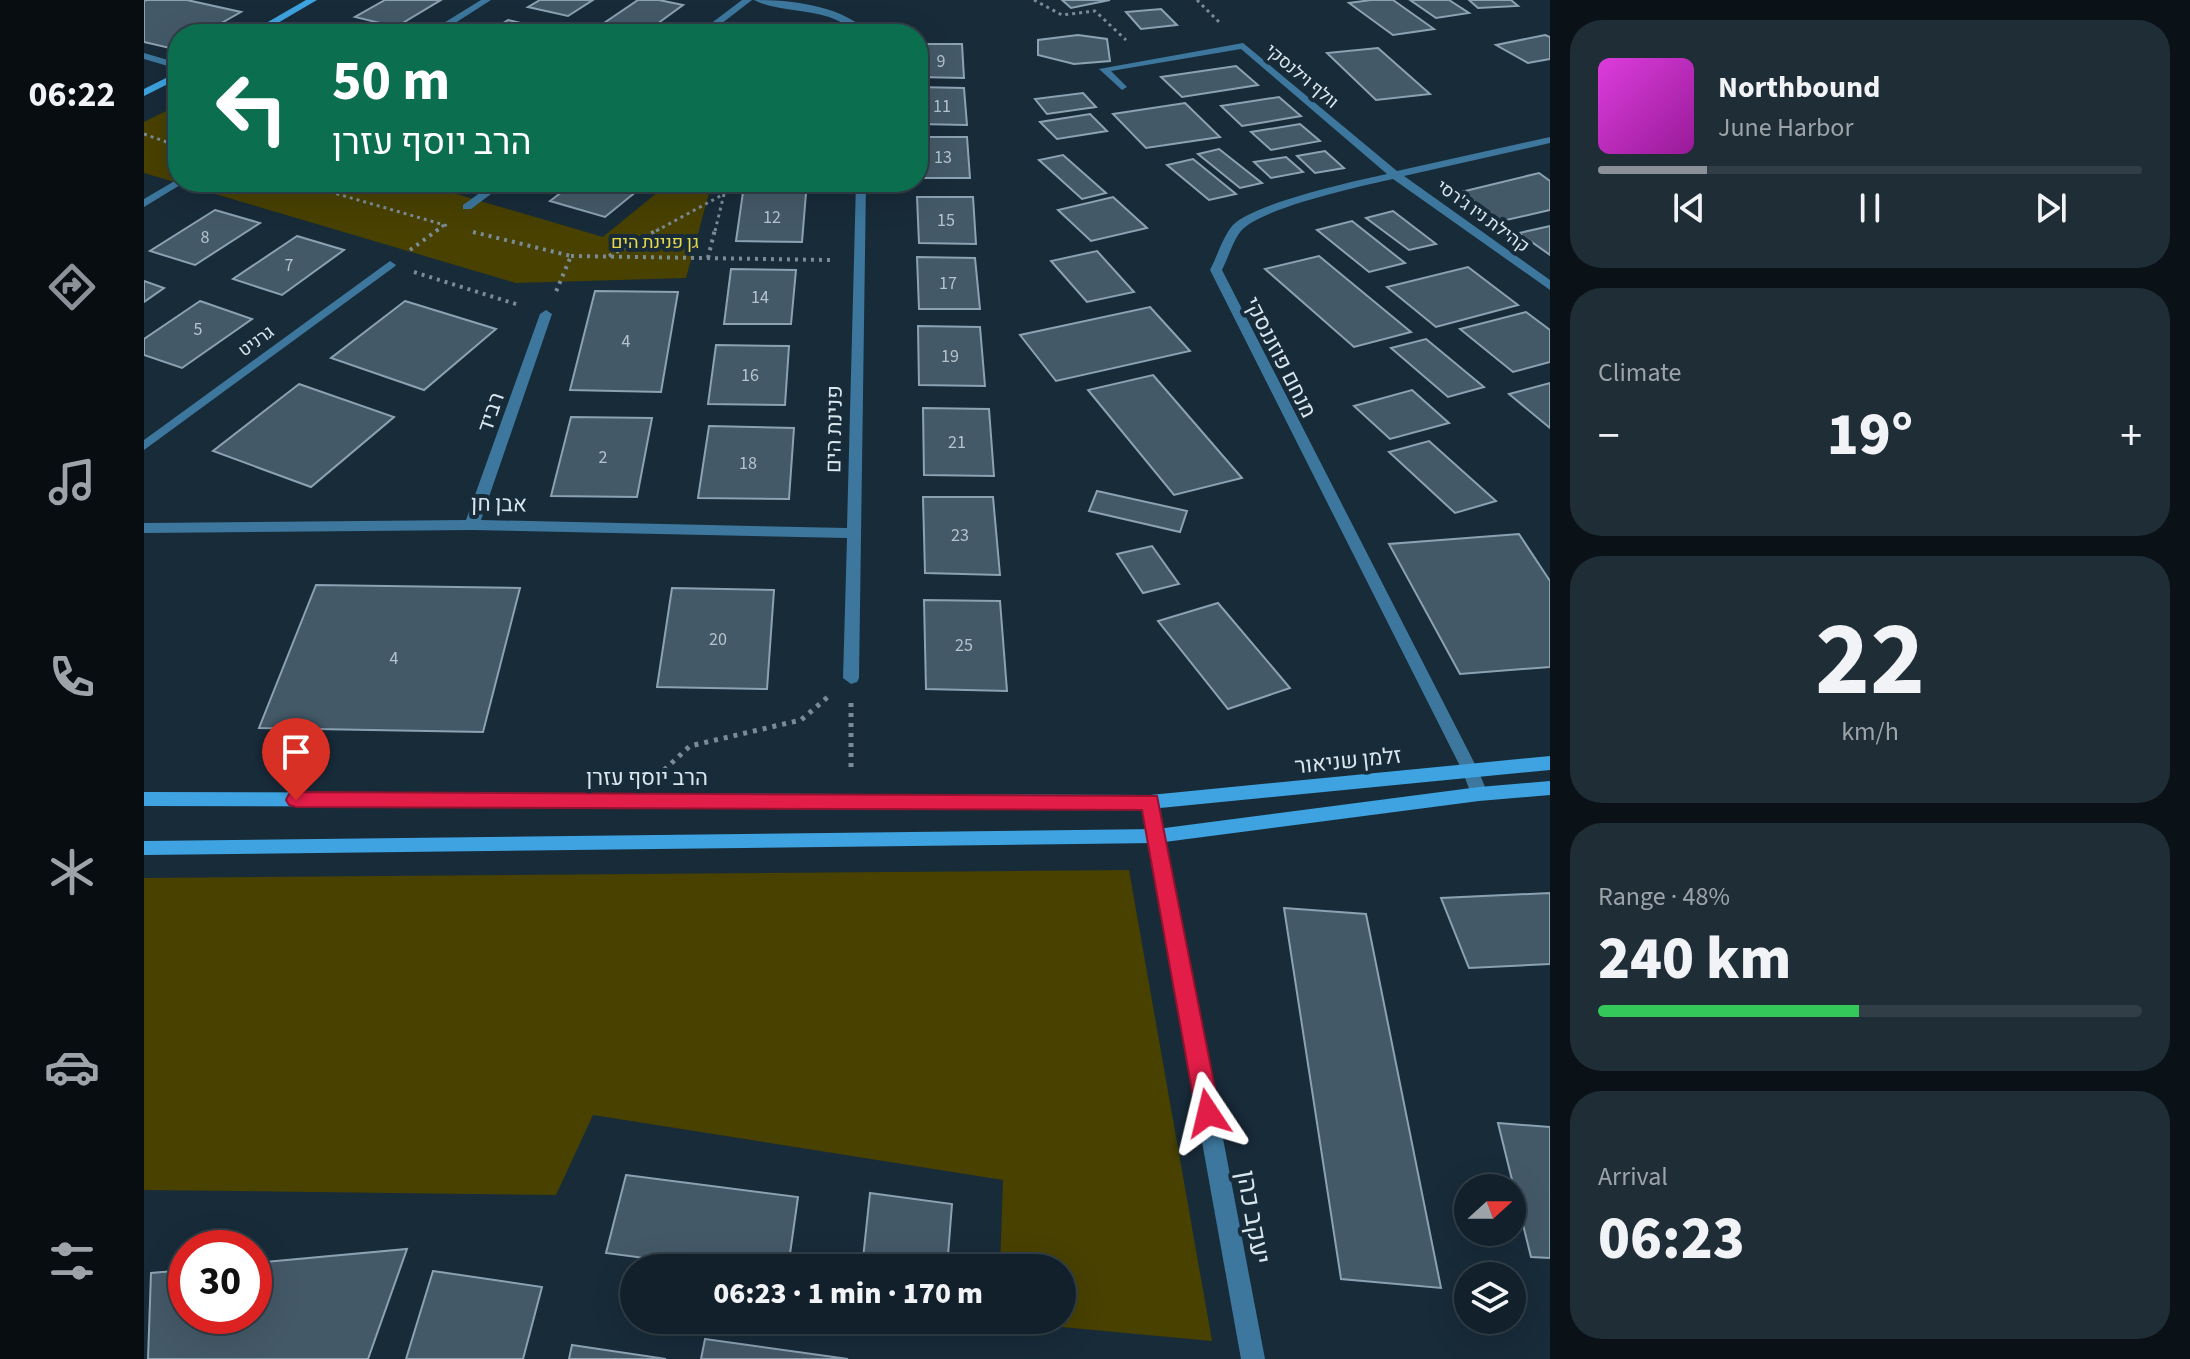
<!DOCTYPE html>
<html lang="en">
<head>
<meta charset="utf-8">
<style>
  body { margin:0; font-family:"Source Sans 3",Heebo,sans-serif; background:#1f2d37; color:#f1f3f6; height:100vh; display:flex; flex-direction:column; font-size:30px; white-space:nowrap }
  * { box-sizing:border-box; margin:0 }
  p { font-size:26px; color:#9ca3a9 }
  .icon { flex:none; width:44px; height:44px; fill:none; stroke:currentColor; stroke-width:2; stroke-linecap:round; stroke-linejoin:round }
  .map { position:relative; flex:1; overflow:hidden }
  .details { display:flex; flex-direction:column; gap:20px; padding:20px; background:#0a1218; width:640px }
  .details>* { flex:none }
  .top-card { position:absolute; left:24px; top:24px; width:760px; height:168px; border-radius:32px; box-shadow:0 8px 32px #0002,0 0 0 2px #313e47; background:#0b6e4f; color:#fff; overflow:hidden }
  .needle { width:52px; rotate:69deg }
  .controls { position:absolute; left:1310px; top:1174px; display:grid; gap:16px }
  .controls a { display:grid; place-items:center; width:72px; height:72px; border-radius:50%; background:#12202b; box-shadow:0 8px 32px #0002,0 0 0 2px #313e47; font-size:40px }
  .speed { position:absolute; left:24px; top:1230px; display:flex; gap:16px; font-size:40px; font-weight:700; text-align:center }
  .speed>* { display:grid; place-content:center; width:104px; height:104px; border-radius:50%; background:#12202b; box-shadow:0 8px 32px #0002,0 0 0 2px #313e47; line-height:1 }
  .speed .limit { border:12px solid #d22; background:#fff; color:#111 }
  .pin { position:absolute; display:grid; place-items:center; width:68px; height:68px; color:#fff; margin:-82px -34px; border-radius:50% 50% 50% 0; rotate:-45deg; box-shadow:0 0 8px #0007 }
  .pin .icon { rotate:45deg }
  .me { position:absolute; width:88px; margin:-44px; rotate:350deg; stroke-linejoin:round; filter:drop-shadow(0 0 6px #0008) }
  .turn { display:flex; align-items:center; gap:28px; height:168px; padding:0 32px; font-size:36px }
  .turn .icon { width:104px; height:104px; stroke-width:2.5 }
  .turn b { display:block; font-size:56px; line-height:68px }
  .big { font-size:60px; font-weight:800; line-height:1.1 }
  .details .tile { flex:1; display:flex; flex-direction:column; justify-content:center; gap:12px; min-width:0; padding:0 28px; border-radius:32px; background:#1f2d37 }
  .details .dial { align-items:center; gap:0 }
  .dial b { font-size:104px; line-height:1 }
  .song { display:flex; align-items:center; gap:24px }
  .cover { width:96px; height:96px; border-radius:12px; background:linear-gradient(135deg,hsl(300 70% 55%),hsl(300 70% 35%)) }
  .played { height:8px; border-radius:4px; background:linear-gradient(90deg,#8c9099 20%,#313e47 20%) }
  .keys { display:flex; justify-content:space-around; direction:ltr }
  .heat { display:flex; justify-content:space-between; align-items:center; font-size:44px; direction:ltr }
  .charge { height:12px; border-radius:6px; background:linear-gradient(90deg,#34c759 48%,#313e47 0) }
  .trip { position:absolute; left:476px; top:1254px; width:456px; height:80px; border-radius:40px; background:#12202b; box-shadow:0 8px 32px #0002,0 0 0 2px #313e47; font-weight:800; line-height:80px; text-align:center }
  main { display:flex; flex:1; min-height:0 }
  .menu { display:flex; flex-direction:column; width:144px; justify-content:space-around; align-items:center; background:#070d11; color:#9ca3a9 }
  .menu .icon { width:56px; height:56px }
  .menu .active { color:#8c9099 }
  .menu b { font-size:36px; color:#f1f3f6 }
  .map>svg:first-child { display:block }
  .green { fill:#484100 }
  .building { fill:#445968; stroke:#8ba2b3; stroke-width:2 }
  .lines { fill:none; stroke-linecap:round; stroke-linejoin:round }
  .path-far2 { stroke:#7b8b96; stroke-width:3; stroke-dasharray:3 4; stroke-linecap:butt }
  .path-far1 { stroke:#7b8b96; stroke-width:4; stroke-dasharray:3 5; stroke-linecap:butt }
  .path { stroke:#7b8b96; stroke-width:5; stroke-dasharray:4 6; stroke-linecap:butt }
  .lane { fill:#3d779d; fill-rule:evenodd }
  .street { fill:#3d779d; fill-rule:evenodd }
  .secondary { fill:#3ea3e0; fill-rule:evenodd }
  .route { fill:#e11d48; stroke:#92132f; stroke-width:2 }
  .labels { text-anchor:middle; stroke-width:8; stroke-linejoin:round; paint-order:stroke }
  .number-label { font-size:18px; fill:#b4c3cc }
  .far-street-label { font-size:18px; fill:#d9e6ee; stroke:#182b39 }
  .far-park-label { font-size:18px; fill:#ead94a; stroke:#182b39 }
  .street-label { font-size:22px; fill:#d9e6ee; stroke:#182b39 }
  .near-street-label { font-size:26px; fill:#d9e6ee; stroke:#182b39 }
</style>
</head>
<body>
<main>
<nav class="menu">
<b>06:22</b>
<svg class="icon active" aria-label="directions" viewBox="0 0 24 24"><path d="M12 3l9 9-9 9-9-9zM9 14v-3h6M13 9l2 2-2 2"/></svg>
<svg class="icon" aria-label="music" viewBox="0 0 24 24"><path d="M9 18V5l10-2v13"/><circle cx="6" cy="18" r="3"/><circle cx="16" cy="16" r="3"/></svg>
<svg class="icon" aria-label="phone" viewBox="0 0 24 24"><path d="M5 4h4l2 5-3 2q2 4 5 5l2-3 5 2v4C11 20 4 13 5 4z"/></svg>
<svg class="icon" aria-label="climate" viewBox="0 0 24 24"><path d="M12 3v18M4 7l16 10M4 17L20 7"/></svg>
<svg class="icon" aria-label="car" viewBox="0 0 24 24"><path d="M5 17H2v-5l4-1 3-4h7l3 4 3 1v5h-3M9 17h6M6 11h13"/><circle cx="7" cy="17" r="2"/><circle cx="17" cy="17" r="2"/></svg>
<svg class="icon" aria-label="filters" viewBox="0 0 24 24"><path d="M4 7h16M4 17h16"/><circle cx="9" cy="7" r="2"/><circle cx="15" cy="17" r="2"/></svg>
</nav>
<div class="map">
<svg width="1406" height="1359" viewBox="0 0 1406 1359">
  <rect width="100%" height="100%" fill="#182b39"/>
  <g class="green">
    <path d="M24,110L34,112V182H272L459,237L526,182H568L542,278L372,283L0,173V122Z"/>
    <path d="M985,870L1068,1341L854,1321L918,1320V1268H856L859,1180L449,1115L412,1195L0,1190V878Z"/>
  </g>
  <g class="building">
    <path d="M3,0H43L97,12L58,34H34V47L30,49L0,42V1Z"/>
    <path d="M241,0H297L252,27L211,17Z"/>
    <path d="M396,0H449L424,16L384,7Z"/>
    <path d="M494,0H515L539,5L502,32L460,23Z"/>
    <path d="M918,0H966L927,8Z"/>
    <path d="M1227,0H1249L1290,29L1249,35L1205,3Z"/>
    <path d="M1266,0H1305L1325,13L1292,18Z"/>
    <path d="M1325,0H1367L1374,6L1334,8Z"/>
    <path d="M1017,9L1033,25L997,29L982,12Z"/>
    <path d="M364,20L406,30L400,34H342Z"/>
    <path d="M631,23L674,32L617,34Z"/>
    <path d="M934,35L963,39L966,61L930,64L894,55V40Z"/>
    <path d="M1401,35L1406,37V59L1384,63L1352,45Z"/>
    <path d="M774,44H818L820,78L774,77Z"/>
    <path d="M1234,48L1286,94L1232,100L1183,53Z"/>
    <path d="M1092,66L1114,85L1038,97L1017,77Z"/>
    <path d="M774,87L820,88L823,125L774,124Z"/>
    <path d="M939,93L952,107L903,114L891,99Z"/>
    <path d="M1135,97L1157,116L1098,126L1077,106Z"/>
    <path d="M1041,103L1076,137L1002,148L969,114Z"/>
    <path d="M946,114L963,131L913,139L896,122Z"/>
    <path d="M1156,124L1176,141L1127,150L1107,132Z"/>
    <path d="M774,137H823L826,178H774Z"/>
    <path d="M1075,149L1118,183L1096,188L1054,154Z"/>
    <path d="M1181,151L1200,168L1171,173L1153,156Z"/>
    <path d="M919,155L962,193L938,199L895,160Z"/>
    <path d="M1142,157L1159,172L1127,178L1110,162Z"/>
    <path d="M1049,159L1092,194L1065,200L1023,165Z"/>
    <path d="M1395,173L1406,181V210L1358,221L1317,192Z"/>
    <path d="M431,182H504L461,217L406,201Z"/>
    <path d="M599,192L662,193L658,242L592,241Z"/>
    <path d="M773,197H829L832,244L775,243Z"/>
    <path d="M969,197L1003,228L947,241L914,210Z"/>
    <path d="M71,210L116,223L51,265L6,251Z"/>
    <path d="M1249,211L1292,244L1265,250L1222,218Z"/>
    <path d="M1208,221L1261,263L1225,272L1173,230Z"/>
    <path d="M1406,226V255L1375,233Z"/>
    <path d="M153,236L200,250L138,295L89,279Z"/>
    <path d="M953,251L990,292L943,302L907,261Z"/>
    <path d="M1175,256L1267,332L1210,347L1121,269Z"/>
    <path d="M773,257L831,258L836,309H775Z"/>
    <path d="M1324,267L1374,305L1292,327L1243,287Z"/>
    <path d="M587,269L652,270L647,324H580Z"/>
    <path d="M0,281L20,288L0,302Z"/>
    <path d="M451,291L534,292L517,392L426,390Z"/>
    <path d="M56,301L108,319L38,368L0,355V339Z"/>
    <path d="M261,301L352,329L280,390L187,358Z"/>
    <path d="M1006,307L1046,351L912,381L876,335Z"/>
    <path d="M1382,312L1406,330V362L1369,372L1316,329Z"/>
    <path d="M774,326L836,327L841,386L775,385Z"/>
    <path d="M1282,339L1340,387L1304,397L1247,348Z"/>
    <path d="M572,345L645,346L641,405L564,404Z"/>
    <path d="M1009,375L1098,478L1030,495L944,390Z"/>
    <path d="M1406,383V428L1365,394Z"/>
    <path d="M155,384L250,417L167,487L69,451Z"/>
    <path d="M1268,390L1305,423L1246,439L1210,406Z"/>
    <path d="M779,408L845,409L850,476L780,475Z"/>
    <path d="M427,417L508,418L493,497L407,496Z"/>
    <path d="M565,426L650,428L645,499L554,498Z"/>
    <path d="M1285,441L1352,501L1311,513L1245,452Z"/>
    <path d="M953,491L1043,511L1036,532L945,511Z"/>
    <path d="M779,497H849L856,575L781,573Z"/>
    <path d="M1375,534L1406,581V667L1316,674L1245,544Z"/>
    <path d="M1008,546L1035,584L999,593L973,554Z"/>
    <path d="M172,585L376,588L339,732L115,728Z"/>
    <path d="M528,588L630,590L623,689L513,687Z"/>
    <path d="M780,600L856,601L863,691L782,689Z"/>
    <path d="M1074,603L1146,688L1084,709L1014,621Z"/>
    <path d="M1406,893V964L1325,968L1297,898Z"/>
    <path d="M1140,908L1222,914L1297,1288L1197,1279Z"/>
    <path d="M1354,1123L1406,1127V1258L1387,1257Z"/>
    <path d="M482,1175L654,1197L644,1268H576L462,1253Z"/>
    <path d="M726,1193L808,1204L803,1268H718Z"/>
    <path d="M263,1249L224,1359H4L7,1273L42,1270V1316H110V1263Z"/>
    <path d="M289,1271L398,1287L379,1359H262Z"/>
    <path d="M561,1339L704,1359H557Z"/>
    <path d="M428,1345L522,1359H425Z"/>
  </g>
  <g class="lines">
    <g class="path-far2">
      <path d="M890,0L918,15L951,11L982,40"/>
      <path d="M1053,0L1076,23"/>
      <path d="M0,134L34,146"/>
      <path d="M152,182L304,226"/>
      <path d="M292,231L300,225"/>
      <path d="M512,231L580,194"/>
      <path d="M571,231L583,182"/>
    </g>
    <g class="path-far1">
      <path d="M329,232L427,256L411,294"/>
      <path d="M266,250L295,229"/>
      <path d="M427,256L686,260"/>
      <path d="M465,256L515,229"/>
      <path d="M564,258L571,229"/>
      <path d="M270,272L375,305"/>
    </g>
    <g class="path">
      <path d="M707,703V773"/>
      <path d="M520,770L546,746L657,720L685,696"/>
    </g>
    <path class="lane" d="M0,53L34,63V69L0,59Z"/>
    <g class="street">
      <path d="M337,0H347L294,34H282Z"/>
      <path d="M598,0H608L564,34H553Z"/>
      <path d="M610,0C645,0 700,5 725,34C711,34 699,21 685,17C661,9 630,11 610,0Z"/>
      <path d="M1099,43L1253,171L1406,137V143L1260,176L1406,280V290L1249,179C1218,186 1116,208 1097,231C1089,241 1084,258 1078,270L1334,770L1344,794L1341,799H1329L1318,770L1066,270C1073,257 1079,236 1089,225C1111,203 1210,181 1243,174L1097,49L967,71L983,87L978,90L955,69Z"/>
      <path d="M34,179V182H41L0,207V199Z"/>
      <path d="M351,182H363L327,209H319V205Z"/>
      <path d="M712,182H722L715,678L713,682L707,684L699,678L703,538L328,530L0,533V523L322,520L396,314L402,310L408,314L337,520L703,528Z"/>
      <path d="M246,261L252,265L250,267L0,450V440Z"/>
      <path d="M1006,795L1012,797L1015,802L1121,1359H1097L997,802L1000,797Z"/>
    </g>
    <g class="secondary">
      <path d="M162,0H173L115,34H103Z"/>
      <path d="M34,72V79L0,96V89Z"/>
      <path d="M1406,756V770L1006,809L0,806V792L1006,795Z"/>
      <path d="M1406,781V795L1335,801L1013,843L0,855V841L1013,829L1335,787Z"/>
    </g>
  </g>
  <path class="route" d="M152,792L1013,796L1076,1113L1072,1121L1064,1124L1056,1121L1052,1113L998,810L152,807L145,805L142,800L145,794Z"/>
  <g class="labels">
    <g class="number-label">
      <text x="797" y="67">9</text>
      <text x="798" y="112">11</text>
      <text x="799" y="163">13</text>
      <text x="628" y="223">12</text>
      <text x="802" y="226">15</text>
      <text x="61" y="243">8</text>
      <text x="145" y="271">7</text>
      <text x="804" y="289">17</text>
      <text x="616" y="303">14</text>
      <text x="54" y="335">5</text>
      <text x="482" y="347">4</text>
      <text x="806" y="362">19</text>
      <text x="606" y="381">16</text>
      <text x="813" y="448">21</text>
      <text x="459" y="463">2</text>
      <text x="604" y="469">18</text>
      <text x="816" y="541">23</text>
      <text x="574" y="645">20</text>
      <text x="820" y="651">25</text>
      <text x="250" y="664">4</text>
    </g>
    <g class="far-street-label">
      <text transform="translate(1158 76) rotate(40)" y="6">וולף וילנסקי</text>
      <text transform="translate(1339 216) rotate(36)" y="6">קהילת ניו ג'רסי</text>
      <text transform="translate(112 341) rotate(-36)" y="6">גרניט</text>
    </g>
    <g class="far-park-label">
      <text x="511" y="248">גן פנינת הים</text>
    </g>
    <g class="street-label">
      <text transform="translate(1137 357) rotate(63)" y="8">מנחם פוזננסקי</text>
      <text transform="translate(346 412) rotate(-71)" y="8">רביד</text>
      <text transform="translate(689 429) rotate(-89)" y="8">פנינת הים</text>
      <text transform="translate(355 503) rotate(1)" y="8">אבן חן</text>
      <text transform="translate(1204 760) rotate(-6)" y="8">זלמן שניאור</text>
      <text x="503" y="785">הרב יוסף עזרן</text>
    </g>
    <g class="near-street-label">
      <text transform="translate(1110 1217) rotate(80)" y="9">יעקב כהן</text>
    </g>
  </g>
</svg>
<div class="controls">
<a><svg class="needle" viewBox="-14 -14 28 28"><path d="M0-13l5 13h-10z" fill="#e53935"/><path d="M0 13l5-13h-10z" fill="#9ca3a9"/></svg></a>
<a><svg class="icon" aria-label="layers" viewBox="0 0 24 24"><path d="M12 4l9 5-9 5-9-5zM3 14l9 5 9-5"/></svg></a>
</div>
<div class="speed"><div class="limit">30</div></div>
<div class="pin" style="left:152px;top:800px;background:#d93025"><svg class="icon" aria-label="arrive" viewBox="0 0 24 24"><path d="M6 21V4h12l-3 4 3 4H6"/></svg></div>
<svg class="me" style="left:1064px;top:1113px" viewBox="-20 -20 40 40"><path d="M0-17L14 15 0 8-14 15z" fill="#e11d48" stroke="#fff" stroke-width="4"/></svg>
<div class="trip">06:23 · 1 min · 170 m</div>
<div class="top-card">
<div class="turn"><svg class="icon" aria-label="left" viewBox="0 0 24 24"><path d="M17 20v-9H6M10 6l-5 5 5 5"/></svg><div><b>50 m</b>הרב יוסף עזרן</div></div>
</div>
</div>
<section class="details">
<div class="tile">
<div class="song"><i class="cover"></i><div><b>Northbound</b><p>June Harbor</p></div></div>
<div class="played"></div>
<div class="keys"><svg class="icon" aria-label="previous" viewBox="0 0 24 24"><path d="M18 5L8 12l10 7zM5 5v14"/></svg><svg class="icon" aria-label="pause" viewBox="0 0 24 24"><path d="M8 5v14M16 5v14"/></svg><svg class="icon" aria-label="next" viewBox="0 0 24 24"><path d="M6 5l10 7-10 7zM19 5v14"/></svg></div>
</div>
<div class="tile"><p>Climate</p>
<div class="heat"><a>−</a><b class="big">19°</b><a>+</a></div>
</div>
<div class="tile dial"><b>22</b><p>km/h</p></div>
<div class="tile"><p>Range · 48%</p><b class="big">240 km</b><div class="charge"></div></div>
<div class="tile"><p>Arrival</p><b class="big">06:23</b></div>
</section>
</main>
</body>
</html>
